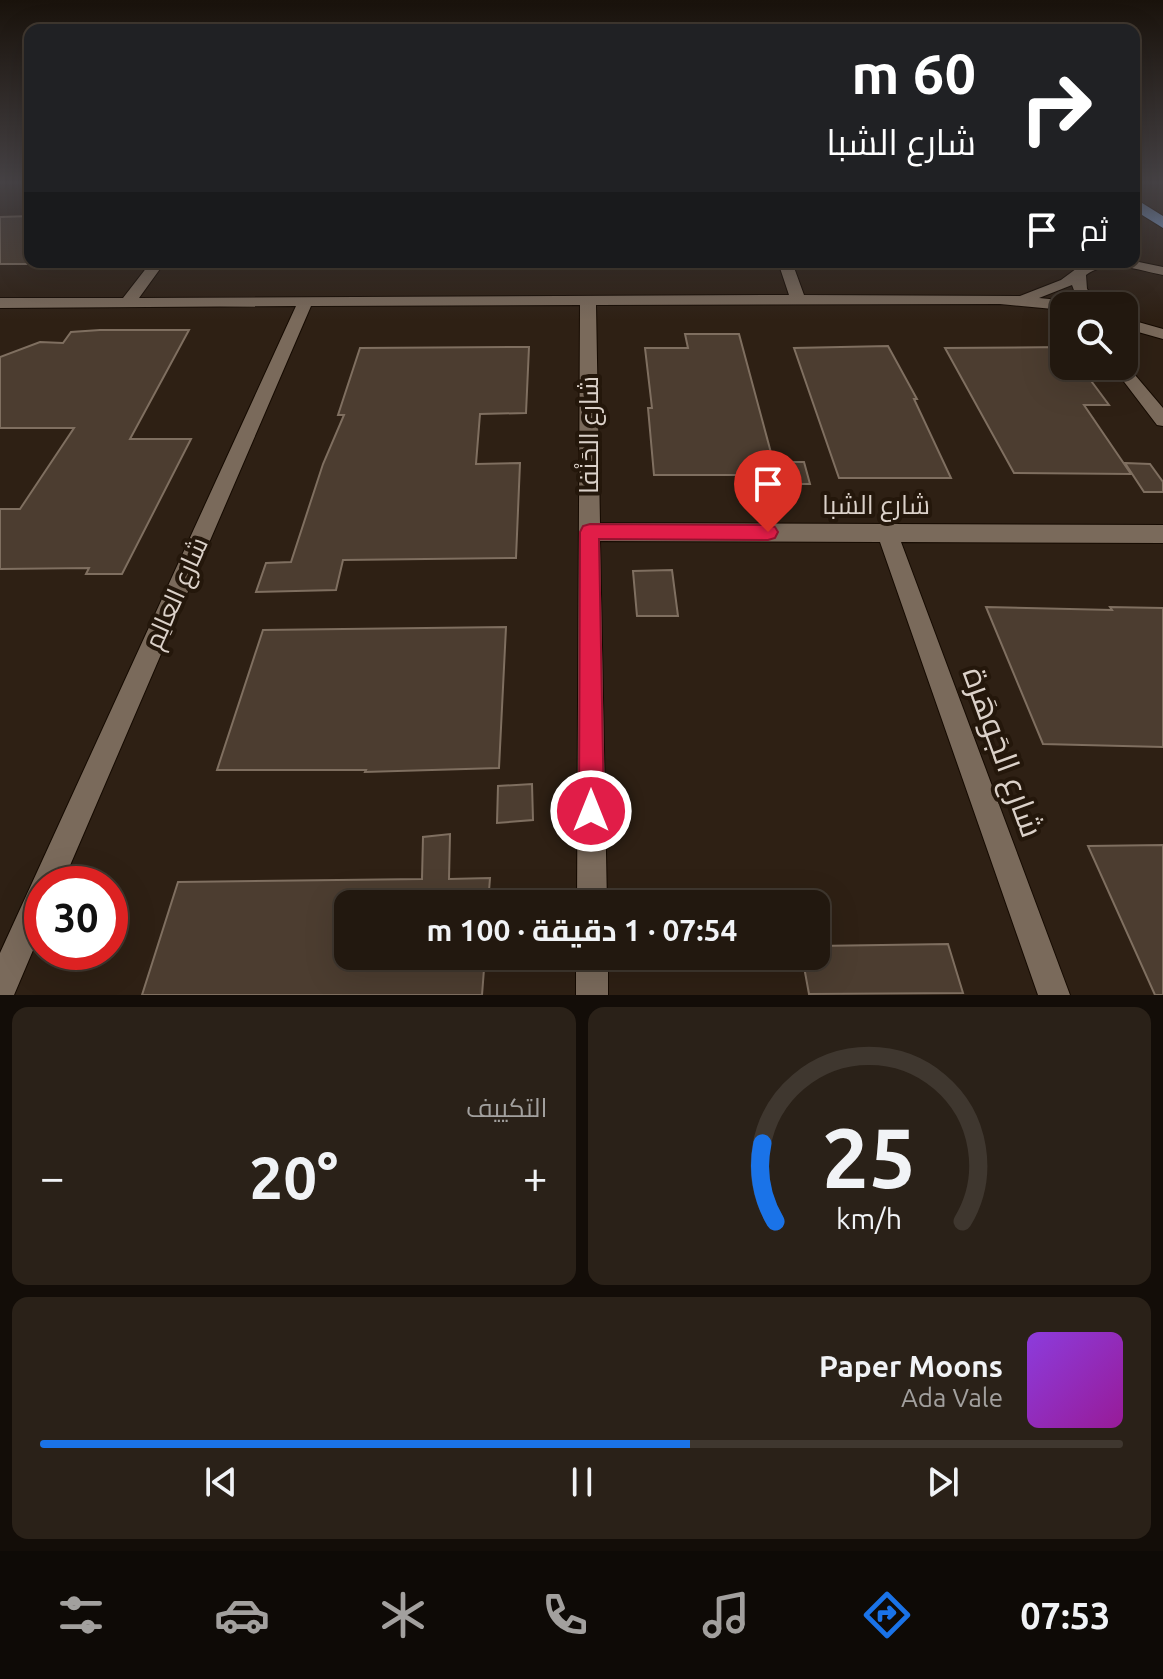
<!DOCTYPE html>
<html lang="ar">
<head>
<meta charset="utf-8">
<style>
  body { margin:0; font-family:Ubuntu,Cairo,sans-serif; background:#2a2118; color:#f1f3f6; direction:rtl; height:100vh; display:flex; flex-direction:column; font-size:30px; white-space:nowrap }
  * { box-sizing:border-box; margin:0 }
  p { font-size:26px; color:#a2a09e }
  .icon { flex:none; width:44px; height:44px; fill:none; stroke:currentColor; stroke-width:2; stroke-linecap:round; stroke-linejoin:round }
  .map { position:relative; height:995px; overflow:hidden; direction:ltr }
  .details { display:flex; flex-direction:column; gap:12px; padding:12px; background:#130d08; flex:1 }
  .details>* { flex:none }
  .top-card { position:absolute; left:24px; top:24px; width:1116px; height:244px; border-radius:16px; box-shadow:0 8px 32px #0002,0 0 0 2px #3f372f; direction:rtl; background:#202124; color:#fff; overflow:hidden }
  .tools { position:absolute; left:1050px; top:292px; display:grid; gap:16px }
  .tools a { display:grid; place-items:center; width:88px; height:88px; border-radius:16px; background:#22180f; box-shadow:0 8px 32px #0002,0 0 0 2px #3f372f; font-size:40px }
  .speed { position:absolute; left:24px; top:866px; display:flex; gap:16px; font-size:40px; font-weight:700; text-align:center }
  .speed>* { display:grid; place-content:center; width:104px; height:104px; border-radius:50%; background:#22180f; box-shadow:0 8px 32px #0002,0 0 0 2px #3f372f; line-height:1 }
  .speed .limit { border:12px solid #d22; background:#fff; color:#111 }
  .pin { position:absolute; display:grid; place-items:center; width:68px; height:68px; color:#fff; margin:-82px -34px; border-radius:50% 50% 50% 0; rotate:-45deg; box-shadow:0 0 8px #0007 }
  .pin .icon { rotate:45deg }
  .me { position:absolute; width:88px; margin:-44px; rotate:0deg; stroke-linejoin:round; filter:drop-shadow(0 0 6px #0008) }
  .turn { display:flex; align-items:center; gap:28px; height:168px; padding:0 32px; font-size:36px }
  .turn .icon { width:104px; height:104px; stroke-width:2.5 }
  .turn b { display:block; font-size:56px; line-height:68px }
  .then { display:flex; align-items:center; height:76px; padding:0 32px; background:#0003; gap:16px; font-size:30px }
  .big { font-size:60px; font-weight:700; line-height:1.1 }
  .details .widget { flex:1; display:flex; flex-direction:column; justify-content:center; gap:12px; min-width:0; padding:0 28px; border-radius:16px; background:#2a2118 }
  .details .dial { align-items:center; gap:0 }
  .dial svg { height:208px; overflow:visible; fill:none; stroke:#3f372f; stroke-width:7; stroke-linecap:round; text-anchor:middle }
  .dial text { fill:#f1f3f6; stroke:none }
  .song { display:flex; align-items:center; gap:24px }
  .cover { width:96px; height:96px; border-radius:12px; background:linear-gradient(135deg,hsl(270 70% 55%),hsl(300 70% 35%)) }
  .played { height:8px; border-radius:4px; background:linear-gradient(90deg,#1a73e8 60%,#3f372f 60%) }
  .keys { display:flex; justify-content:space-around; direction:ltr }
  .heat { display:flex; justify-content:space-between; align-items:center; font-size:44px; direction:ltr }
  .details .tiles { flex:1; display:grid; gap:12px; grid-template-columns:1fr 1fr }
  .widget:last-child { grid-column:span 2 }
  .trip { position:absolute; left:334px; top:890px; width:496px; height:80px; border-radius:16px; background:#22180f; box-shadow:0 8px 32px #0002,0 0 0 2px #3f372f; font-weight:700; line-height:80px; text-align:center; direction:rtl }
  .tabs { display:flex; height:128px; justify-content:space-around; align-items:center; background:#0e0a06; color:#a2a09e }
  .tabs .icon { width:56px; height:56px }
  .tabs .active { color:#1a73e8 }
  .tabs b { font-size:36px; color:#f1f3f6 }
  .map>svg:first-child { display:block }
  .building { fill:#4c3d30; stroke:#7f6f60; stroke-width:2 }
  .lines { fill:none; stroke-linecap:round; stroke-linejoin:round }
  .minor-casing { stroke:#150a01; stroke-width:2 }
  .highway-casing { stroke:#150a01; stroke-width:2 }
  .minor { fill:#7a6a5b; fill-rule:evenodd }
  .highway { fill:#8fbbf9; fill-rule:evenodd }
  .route { fill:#e11d48; stroke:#92132f; stroke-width:2 }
  .labels { text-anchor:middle; stroke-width:8; stroke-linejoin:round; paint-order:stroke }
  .street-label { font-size:26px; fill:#dbd1c9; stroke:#24170b }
  .near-street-label { font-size:32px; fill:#dbd1c9; stroke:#24170b }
</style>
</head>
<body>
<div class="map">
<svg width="1163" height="995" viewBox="0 0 1163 995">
  <rect width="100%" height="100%" fill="#2e2014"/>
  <g class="building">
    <path d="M30,216V264H0V217Z"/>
    <path d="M100,330H189L130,439H191L122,574H86L89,568L0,569V509H20L74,428H0V357L40,342L63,343L71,332Z"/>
    <path d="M685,334H739L777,475H654L648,408H652L645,348H688Z"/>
    <path d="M888,346L917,399H914L951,478H839L794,348Z"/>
    <path d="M529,347L526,413L480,414L476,464L520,463L516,558L343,560L336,590L256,592L266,563L291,562L323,464L344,415H338L360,348Z"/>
    <path d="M1064,347V366H1080L1109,405H1084L1131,474L1014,473L945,348Z"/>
    <path d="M781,462H804L810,484H787Z"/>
    <path d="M1125,463L1150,464L1163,482V492H1144Z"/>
    <path d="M672,570L678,616H637L633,571Z"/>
    <path d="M986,607L1112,610L1110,607L1163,608V747L1043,744Z"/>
    <path d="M506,627L499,768L365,772L366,770H217L263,630Z"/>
    <path d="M532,784L533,820L497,823L498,786Z"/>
    <path d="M450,834L449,879L490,878L488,904H348V956H485L482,995H142L178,882L422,879L423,837Z"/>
    <path d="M1163,845V995H1155L1088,846Z"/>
    <path d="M948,944L963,993L809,994L802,956H816V946Z"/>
  </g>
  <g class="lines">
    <defs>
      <g id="minor">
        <path d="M1134,261L1163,267V275C1138,270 1108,258 1086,275L1087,289L1103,306H1087L1075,293L1072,285L1039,298L1070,301L1078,306H1064V310L1000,304L596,305L600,523L1163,525V543L901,542L1070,995H1038L880,542L600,541L607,904H577L580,305L311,306L62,884H42V929L14,995H0V953L296,306L0,308V298H123L151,262H165L139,298L789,295L778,262H792L804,295L1020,296L1061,280L1084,263Z"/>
        <path d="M1124,318L1163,329V339L1124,328Z"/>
        <path d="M1124,362L1163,408V426L1157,425L1112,366H1124Z"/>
        <rect x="576" y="956" width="32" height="39"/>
      </g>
      <path id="highway" d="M1134,198L1163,216V228L1134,210Z"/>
    </defs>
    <use href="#minor" class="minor-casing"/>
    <use href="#highway" class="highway-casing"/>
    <use href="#minor" class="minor"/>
    <use href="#highway" class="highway"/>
  </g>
  <linearGradient id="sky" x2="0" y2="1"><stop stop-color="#19120b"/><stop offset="0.57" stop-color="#464245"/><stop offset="1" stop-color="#464245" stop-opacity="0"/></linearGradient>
  <rect width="1163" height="320" fill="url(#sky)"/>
  <path class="route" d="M590,524L768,525L775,527L778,532L775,538L768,540L599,539L604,811L600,820L591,824L582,820L579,811L580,532L583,526Z"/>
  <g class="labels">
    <g class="street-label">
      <text transform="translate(589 435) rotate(-90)" y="9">شارع الحَنْفا</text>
      <text x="876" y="514">شارع الشبا</text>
      <text transform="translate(176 593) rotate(-66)" y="9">شارع العالِم</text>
    </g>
    <g class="near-street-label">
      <text transform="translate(1003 752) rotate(70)" y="11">شارع الجَوهَرة</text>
    </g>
  </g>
</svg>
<div class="tools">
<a><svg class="icon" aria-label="search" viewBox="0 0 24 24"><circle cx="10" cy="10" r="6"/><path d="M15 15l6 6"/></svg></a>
</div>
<div class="speed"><div class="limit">30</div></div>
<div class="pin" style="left:768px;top:532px;background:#d93025"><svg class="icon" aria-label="arrive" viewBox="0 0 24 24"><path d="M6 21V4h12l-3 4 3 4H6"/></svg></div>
<svg class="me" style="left:591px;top:811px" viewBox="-20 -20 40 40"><circle r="17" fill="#e11d48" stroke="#fff" stroke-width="3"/><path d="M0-11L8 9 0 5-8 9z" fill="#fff"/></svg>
<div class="trip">07:54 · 1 دقيقة · 100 m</div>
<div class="top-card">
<div class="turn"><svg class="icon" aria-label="right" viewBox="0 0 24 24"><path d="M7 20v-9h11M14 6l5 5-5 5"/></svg><div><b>60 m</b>شارع الشبا</div></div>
<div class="then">ثم<svg class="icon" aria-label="arrive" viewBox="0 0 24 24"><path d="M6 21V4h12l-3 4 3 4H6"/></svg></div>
</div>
</div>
<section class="details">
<div class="tiles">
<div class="widget dial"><svg viewBox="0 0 100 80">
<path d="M14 69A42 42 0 1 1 86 69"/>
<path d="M14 69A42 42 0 0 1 9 39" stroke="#1a73e8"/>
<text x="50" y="56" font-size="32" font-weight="700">25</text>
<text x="50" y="72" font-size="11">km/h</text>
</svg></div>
<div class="widget"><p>التكييف</p>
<div class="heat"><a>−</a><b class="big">20°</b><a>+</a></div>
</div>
<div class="widget">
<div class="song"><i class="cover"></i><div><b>Paper Moons</b><p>Ada Vale</p></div></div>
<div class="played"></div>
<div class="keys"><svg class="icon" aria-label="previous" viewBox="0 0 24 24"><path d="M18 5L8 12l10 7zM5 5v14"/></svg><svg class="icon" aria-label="pause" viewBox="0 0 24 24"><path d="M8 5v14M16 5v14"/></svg><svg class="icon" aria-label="next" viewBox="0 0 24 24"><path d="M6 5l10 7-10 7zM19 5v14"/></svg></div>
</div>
</div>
</section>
<nav class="tabs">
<b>07:53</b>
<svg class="icon active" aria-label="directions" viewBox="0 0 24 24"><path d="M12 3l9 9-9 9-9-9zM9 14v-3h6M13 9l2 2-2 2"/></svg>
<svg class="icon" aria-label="music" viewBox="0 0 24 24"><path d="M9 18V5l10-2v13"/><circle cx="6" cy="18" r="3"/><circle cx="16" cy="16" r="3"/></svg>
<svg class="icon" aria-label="phone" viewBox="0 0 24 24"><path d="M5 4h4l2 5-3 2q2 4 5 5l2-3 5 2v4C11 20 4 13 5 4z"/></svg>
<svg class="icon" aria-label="climate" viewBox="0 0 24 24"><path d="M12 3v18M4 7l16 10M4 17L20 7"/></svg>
<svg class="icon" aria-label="car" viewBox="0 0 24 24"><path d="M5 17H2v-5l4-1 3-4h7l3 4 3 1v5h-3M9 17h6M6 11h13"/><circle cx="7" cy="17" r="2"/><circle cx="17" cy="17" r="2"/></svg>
<svg class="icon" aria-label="filters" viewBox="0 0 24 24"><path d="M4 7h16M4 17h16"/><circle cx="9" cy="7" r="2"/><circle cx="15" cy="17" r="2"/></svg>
</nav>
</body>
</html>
